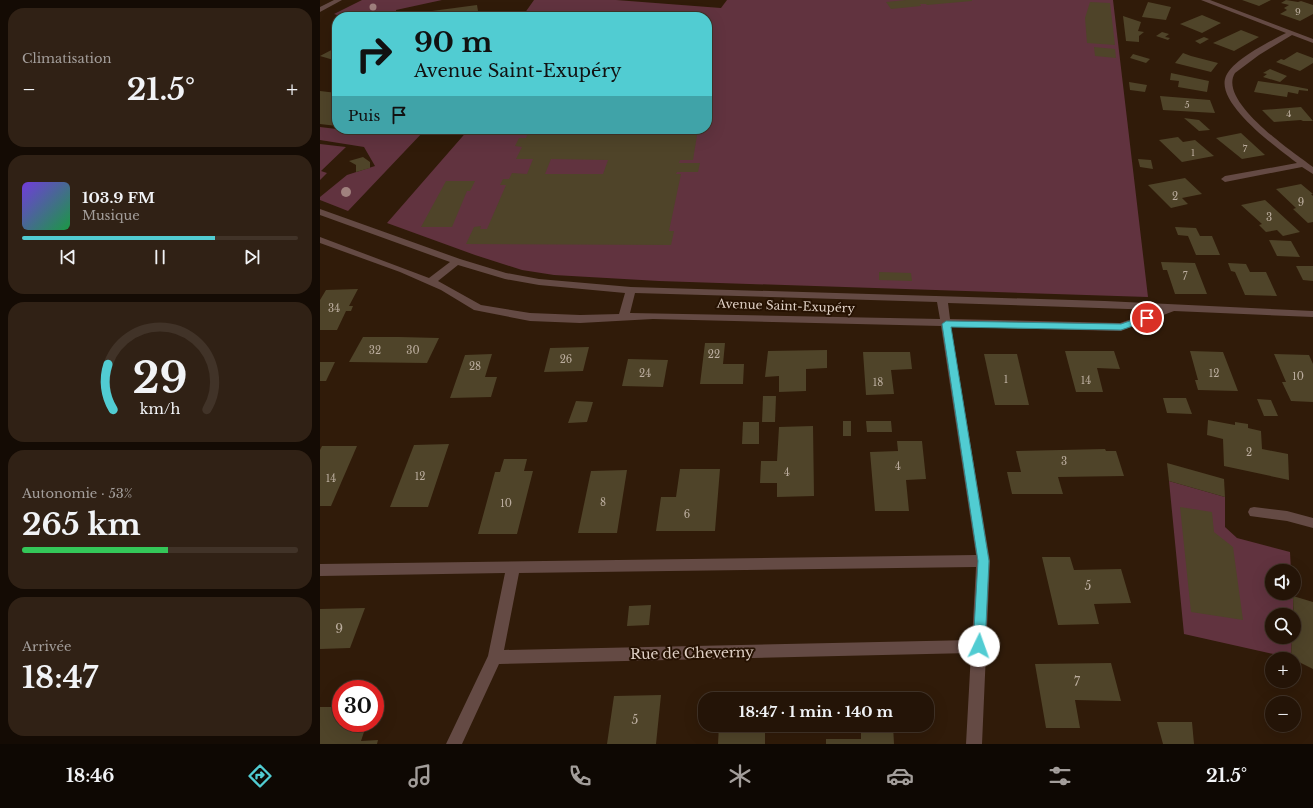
<!DOCTYPE html>
<html lang="fr">
<head>
<meta charset="utf-8">
<style>
  body { margin:0; font-family:"Libre Baskerville",serif; background:#302115; color:#f1f3f6; height:100vh; display:flex; flex-direction:column; font-size:15px; white-space:nowrap }
  * { box-sizing:border-box; margin:0 }
  p { font-size:13px; color:#a39e9b }
  .icon { flex:none; width:22px; height:22px; fill:none; stroke:currentColor; stroke-width:2; stroke-linecap:round; stroke-linejoin:round }
  .map { position:relative; flex:1; overflow:hidden }
  .sheet { display:flex; flex-direction:column; gap:8px; padding:8px; background:#140b04; width:320px }
  .sheet>* { flex:none }
  .guide { position:absolute; left:12px; top:12px; width:380px; height:122px; border-radius:16px; box-shadow:0 4px 16px #0002,0 0 0 1px #413328; background:#51ccd2; color:#111; overflow:hidden }
  .controls { position:absolute; left:945px; top:564px; display:grid; gap:8px }
  .controls a { display:grid; place-items:center; width:36px; height:36px; border-radius:50%; background:#241407; box-shadow:0 4px 16px #0002,0 0 0 1px #413328; font-size:20px }
  .speed { position:absolute; left:12px; top:680px; display:flex; gap:8px; font-size:20px; font-weight:700; text-align:center }
  .speed>* { display:grid; place-content:center; width:52px; height:52px; border-radius:50%; background:#241407; box-shadow:0 4px 16px #0002,0 0 0 1px #413328; line-height:1 }
  .speed .limit { border:6px solid #d22; background:#fff; color:#111 }
  .pin { position:absolute; display:grid; place-items:center; width:34px; height:34px; color:#fff; margin:-17px; border:2px solid #fff; border-radius:50%; box-shadow:0 1px 4px #0007 }
  .me { position:absolute; width:44px; margin:-22px; rotate:3deg; stroke-linejoin:round; filter:drop-shadow(0 0 3px #0008) }
  .turn { display:flex; align-items:center; gap:14px; height:84px; padding:0 16px; font-size:18px }
  .turn .icon { width:52px; height:52px; stroke-width:2.5 }
  .turn b { display:block; font-size:28px; line-height:34px }
  .then { display:flex; align-items:center; height:38px; padding:0 16px; background:#0003; gap:8px; font-size:15px }
  .big { font-size:30px; font-weight:700; line-height:1.1 }
  .sheet .widget { flex:1; display:flex; flex-direction:column; justify-content:center; gap:6px; min-width:0; padding:0 14px; border-radius:16px; background:#302115 }
  .sheet .dial { align-items:center; gap:0 }
  .dial svg { height:104px; overflow:visible; fill:none; stroke:#413328; stroke-width:7; stroke-linecap:round; text-anchor:middle }
  .dial text { fill:#f1f3f6; stroke:none }
  .song { display:flex; align-items:center; gap:12px }
  .cover { width:48px; height:48px; border-radius:6px; background:linear-gradient(135deg,hsl(260 70% 55%),hsl(140 70% 35%)) }
  .played { height:4px; border-radius:2px; background:linear-gradient(90deg,#51ccd2 70%,#413328 70%) }
  .keys { display:flex; justify-content:space-around; direction:ltr }
  .heat { display:flex; justify-content:space-between; align-items:center; font-size:22px; direction:ltr }
  .charge { height:6px; border-radius:3px; background:linear-gradient(90deg,#34c759 53%,#413328 0) }
  .trip { position:absolute; left:378px; top:692px; width:236px; height:40px; border-radius:16px; background:#241407; box-shadow:0 4px 16px #0002,0 0 0 1px #413328; font-weight:700; line-height:40px; text-align:center }
  .tabs { display:flex; height:64px; justify-content:space-around; align-items:center; background:#0e0803; color:#a39e9b }
  .tabs .icon { width:28px; height:28px }
  .tabs .current { color:#51ccd2 }
  .tabs b { font-size:18px; color:#f1f3f6 }
  main { display:flex; flex:1; min-height:0 }
  .map>svg:first-child { display:block }
  .green { fill:#61333f }
  .building { fill:#4f4429; fill-rule:evenodd }
  .lines { fill:none; stroke-linecap:round; stroke-linejoin:round }
  .minor { fill:#644a44; fill-rule:evenodd }
  .tree { fill:#a0817e }
  .route { fill:#51ccd2; stroke:#358588 }
  .labels { text-anchor:middle; stroke-width:4; stroke-linejoin:round; paint-order:stroke }
  .far-number-label { font-size:9px; fill:#bbad9e }
  .number-label { font-size:10px; fill:#bbad9e }
  .street-label { font-size:12px; fill:#dfd0c5; stroke:#261202 }
  .near-number-label { font-size:12px; fill:#bbad9e }
  .near-street-label { font-size:14px; fill:#dfd0c5; stroke:#261202 }
</style>
</head>
<body>
<main>
<section class="sheet">
<div class="widget"><p>Climatisation</p>
<div class="heat"><a>−</a><b class="big">21.5°</b><a>+</a></div>
</div>
<div class="widget">
<div class="song"><i class="cover"></i><div><b>103.9 FM</b><p>Musique</p></div></div>
<div class="played"></div>
<div class="keys"><svg class="icon" aria-label="previous" viewBox="0 0 24 24"><path d="M18 5L8 12l10 7zM5 5v14"/></svg><svg class="icon" aria-label="pause" viewBox="0 0 24 24"><path d="M8 5v14M16 5v14"/></svg><svg class="icon" aria-label="next" viewBox="0 0 24 24"><path d="M6 5l10 7-10 7zM19 5v14"/></svg></div>
</div>
<div class="widget dial"><svg viewBox="0 0 100 80">
<path d="M14 69A42 42 0 1 1 86 69"/>
<path d="M14 69A42 42 0 0 1 10 34" stroke="#51ccd2"/>
<text x="50" y="56" font-size="32" font-weight="700">29</text>
<text x="50" y="72" font-size="11">km/h</text>
</svg></div>
<div class="widget"><p>Autonomie · 53%</p><b class="big">265 km</b><div class="charge"></div></div>
<div class="widget"><p>Arrivée</p><b class="big">18:47</b></div>
</section>
<div class="map">
<svg width="993" height="744" viewBox="0 0 993 744">
  <rect width="100%" height="100%" fill="#301b09"/>
  <g class="green">
    <path d="M42,0H122L76,10L77,17H23L14,14Z"/>
    <path d="M214,0H296L401,8L407,0H793L828,297L339,281L234,275L202,270L155,255L67,223L149,129H387V17H202Z"/>
    <path d="M0,127L58,134L103,132L28,211L0,200V197L27,175L55,166L44,147L0,140Z"/>
    <path d="M0,144L26,147L1,171L7,173L0,180Z"/>
    <path d="M849,481L905,497V527L917,538L970,552L971,571H952V593H973V615H952V637H972L971,658L864,634Z"/>
  </g>
  <g class="building">
    <path d="M586,0H652V1L607,5L606,4H600L601,6L571,9L566,2Z"/>
    <path d="M922,0H951L939,6Z"/>
    <path d="M966,0L978,2L981,1L993,5V14L980,21L960,14L967,10L964,8L969,5L961,3Z"/>
    <path d="M770,2L790,3L795,45L767,43L765,18Z"/>
    <path d="M828,2L851,7L846,20L822,17Z"/>
    <path d="M157,5L159,17H82V15Z"/>
    <path d="M882,15L901,23L882,33L860,24Z"/>
    <path d="M803,16L821,22L818,31L824,32L819,36V42L806,41Z"/>
    <path d="M921,30L939,37L914,51L893,43Z"/>
    <path d="M842,32L849,34L845,37L850,38L848,40L836,36Z"/>
    <path d="M884,37L889,39L880,44L875,41Z"/>
    <path d="M17,47V61L0,56Z"/>
    <path d="M774,47L795,49L796,58L775,56Z"/>
    <path d="M977,52L993,58V63L980,71L956,62L961,59L964,60Z"/>
    <path d="M863,53L871,56L898,63L891,72L855,63Z"/>
    <path d="M813,54L830,59L826,63L810,58Z"/>
    <path d="M950,69L967,76L960,82L943,77L947,74L943,73Z"/>
    <path d="M851,73L889,81L887,92L858,87L859,81L850,80Z"/>
    <path d="M938,81L967,85L988,89V91L979,90L978,94L968,92L967,97L934,92Z"/>
    <path d="M809,82L827,85L825,92L810,90Z"/>
    <path d="M0,91L17,93V126L0,124Z"/>
    <path d="M840,96L890,100L895,113L843,110Z"/>
    <path d="M981,107L993,121H983L981,120L954,122L942,110Z"/>
    <path d="M864,118L879,120L890,130L879,131Z"/>
    <path d="M210,129H378L373,160H360L359,163H380L378,172H357L356,174H361L349,231H354L351,245L146,244L154,227L161,226L160,229H167L186,185H180L183,179H189L192,173L207,174L213,159H196L202,147L195,146L199,138H206ZM231,159L288,160L283,174H225Z"/>
    <path d="M921,133L945,155L922,159L896,138Z"/>
    <path d="M858,137L863,142L875,140L894,156L862,162L839,140Z"/>
    <path d="M43,157L50,162V168L36,172V165L29,161Z"/>
    <path d="M818,159L831,160L833,169L820,167Z"/>
    <path d="M865,178L882,194L862,198L868,204L851,208L828,185Z"/>
    <path d="M126,181H155L150,191H147L132,227H101Z"/>
    <path d="M981,184L993,194H991L993,196V222L988,223L973,209L976,208L956,189Z"/>
    <path d="M945,200L956,210L980,232L963,236L957,230L946,232L939,225L942,224L921,205Z"/>
    <path d="M855,227L876,228L880,236H892L900,255H876L868,236L858,235Z"/>
    <path d="M949,240L971,241L980,257L957,256Z"/>
    <path d="M841,262L875,263L887,294H855L847,270H843Z"/>
    <path d="M908,263L926,264L930,272H946L957,296L925,295L915,272L911,271Z"/>
    <path d="M976,266H993V281L983,280Z"/>
    <path d="M559,272L591,273L592,281L559,280Z"/>
    <path d="M38,289L29,306H33L31,311H26L17,330H0V300L6,290Z"/>
    <path d="M43,337H79L119,338L107,363L29,362Z"/>
    <path d="M385,343H405L403,364H424L423,384H380Z"/>
    <path d="M269,347L263,371L224,372L230,348Z"/>
    <path d="M507,350V368L486,369V391L459,392V376L445,377L448,351Z"/>
    <path d="M745,351H794L800,369L777,368L783,392H756Z"/>
    <path d="M870,351L903,352L918,391L878,390L875,380H878Z"/>
    <path d="M543,352H590L592,369L571,370L574,394L546,395Z"/>
    <path d="M172,354L165,377H177L171,397L130,398L145,355Z"/>
    <path d="M664,354H697L709,405H675Z"/>
    <path d="M954,354L989,355L993,364V402L971,401L962,382H966Z"/>
    <path d="M308,359L348,360L343,387L302,386Z"/>
    <path d="M0,362H15L6,381H0Z"/>
    <path d="M443,396H456L455,422H442Z"/>
    <path d="M843,398H866L872,414L847,413Z"/>
    <path d="M937,399L951,400L958,416H944Z"/>
    <path d="M256,401L273,402L267,422L248,423Z"/>
    <path d="M888,420L915,425V422L928,424V428L941,431L942,449L968,454L969,480L904,466L903,439L887,435Z"/>
    <rect x="523" y="421" width="8" height="15"/>
    <path d="M546,421H571L572,432H547Z"/>
    <path d="M423,422H439V444H422Z"/>
    <path d="M493,426L494,496L457,497V483H440L441,461H457L459,427Z"/>
    <path d="M577,441H602L606,479L586,480L589,511H555L550,452L578,451Z"/>
    <path d="M129,444L108,507H70L94,445Z"/>
    <path d="M2,446H37L11,506H0V450Z"/>
    <path d="M785,449L786,451H796L804,476L738,477L743,494H692L687,472H701L696,451Z"/>
    <path d="M184,459H207L204,471H213L197,534H158L175,472H180Z"/>
    <path d="M847,463L904,479L905,497L849,481Z"/>
    <path d="M360,469H400L395,531H336L341,497H356Z"/>
    <path d="M307,470L297,533H258L271,471Z"/>
    <path d="M860,507L892,512L894,532L913,547L923,620L871,612Z"/>
    <path d="M722,557H750L754,570L801,569L811,603L774,604L779,624L738,625Z"/>
    <path d="M973,596L993,602V669L971,658L972,637H974Z"/>
    <path d="M331,605L329,625L307,626L309,606Z"/>
    <path d="M45,608L30,648L0,649V609Z"/>
    <path d="M791,663L801,701L755,700L760,728H726L715,664Z"/>
    <path d="M521,693L572,694V699H522Z"/>
    <path d="M445,694V699H400V695Z"/>
    <path d="M341,695L336,744H287L294,696Z"/>
    <path d="M0,707H21V723H47L41,741L58,740L57,744H0Z"/>
    <path d="M837,722H872L874,744H843Z"/>
    <path d="M399,725H445V744H398Z"/>
    <path d="M541,725H573L574,744H506V739H541Z"/>
  </g>
  <g class="lines">
    <g class="minor">
      <path d="M14,0H22L0,12V7Z"/>
      <path d="M881,0H890L993,39V43L972,35L939,55L915,73C897,101 974,153 993,167V174L982,167L905,182L901,179L905,176L977,163C959,149 894,103 906,76C914,59 949,42 966,33Z"/>
      <path d="M0,209L140,259L186,273L219,279L311,287L785,301L993,311V317L854,311L801,331L631,327L670,561L662,744H646L651,653L179,664L142,744H126L168,656L185,573L0,576V564L656,555L621,326L333,319L260,323L210,321L154,310L121,290L80,272L0,243V237L109,278L130,262L0,215ZM138,265L185,279L219,285L305,293L299,314L260,315L210,313L161,305L118,281ZM315,293L617,302L620,319L310,313ZM628,303L838,310L800,323L630,319ZM656,567L652,640L184,650L199,573Z"/>
      <path d="M934,507L967,511L993,518V528L967,521L930,516L928,512L930,508Z"/>
    </g>
  </g>
  <g class="tree">
    <circle cx="53" cy="7" r="3.5"/>
    <circle cx="26" cy="192" r="5"/>
  </g>
  <path class="route" d="M827,315L830,316V320L801,330L631,327L669,561L665,646L663,650L659,651L655,650L653,646L658,561L622,324L626,321L801,324Z"/>
  <g class="labels">
    <g class="far-number-label">
      <text x="978" y="15">9</text>
      <text x="867" y="108">5</text>
      <text x="969" y="117">4</text>
      <text x="925" y="152">7</text>
      <text x="873" y="156">1</text>
    </g>
    <g class="number-label">
      <text x="855" y="200">2</text>
      <text x="981" y="206">9</text>
      <text x="949" y="221">3</text>
      <text x="865" y="280">7</text>
      <text x="14" y="312">34</text>
      <text x="55" y="354">32</text>
      <text x="93" y="354">30</text>
      <text x="394" y="358">22</text>
      <text x="246" y="363">26</text>
      <text x="155" y="370">28</text>
      <text x="325" y="377">24</text>
      <text x="894" y="377">12</text>
      <text x="978" y="380">10</text>
      <text x="686" y="383">1</text>
      <text x="766" y="384">14</text>
      <text x="558" y="386">18</text>
      <text x="929" y="456">2</text>
      <text x="744" y="465">3</text>
      <text x="578" y="470">4</text>
      <text x="467" y="476">4</text>
      <text x="100" y="480">12</text>
      <text x="11" y="482">14</text>
      <text x="283" y="506">8</text>
      <text x="186" y="507">10</text>
      <text x="367" y="518">6</text>
    </g>
    <g class="street-label">
      <text transform="translate(466 306) rotate(2)" y="4">Avenue Saint-Exupéry</text>
    </g>
    <g class="near-number-label">
      <text x="768" y="590">5</text>
      <text x="19" y="633">9</text>
      <text x="757" y="686">7</text>
      <text x="315" y="724">5</text>
    </g>
    <g class="near-street-label">
      <text transform="translate(372 653) rotate(-1)" y="5">Rue de Cheverny</text>
    </g>
  </g>
</svg>
<div class="controls">
<a><svg class="icon" aria-label="sound" viewBox="0 0 24 24"><path d="M4 9h4l5-4v14l-5-4H4zM17 9q2 3 0 6"/></svg></a>
<a><svg class="icon" aria-label="search" viewBox="0 0 24 24"><circle cx="10" cy="10" r="6"/><path d="M15 15l6 6"/></svg></a>
<a>+</a>
<a>−</a>
</div>
<div class="speed"><div class="limit">30</div></div>
<div class="pin" style="left:827px;top:318px;background:#d93025"><svg class="icon" aria-label="arrive" viewBox="0 0 24 24"><path d="M6 21V4h12l-3 4 3 4H6"/></svg></div>
<svg class="me" style="left:659px;top:646px" viewBox="-20 -20 40 40"><circle r="19" fill="#fff"/><path d="M0-13L10 11 0 6-10 11z" fill="#51ccd2"/></svg>
<div class="trip">18:47 · 1 min · 140 m</div>
<div class="guide">
<div class="turn"><svg class="icon" aria-label="right" viewBox="0 0 24 24"><path d="M7 20v-9h11M14 6l5 5-5 5"/></svg><div><b>90 m</b>Avenue Saint-Exupéry</div></div>
<div class="then">Puis<svg class="icon" aria-label="arrive" viewBox="0 0 24 24"><path d="M6 21V4h12l-3 4 3 4H6"/></svg></div>
</div>
</div>
</main>
<nav class="tabs">
<b>18:46</b>
<svg class="icon current" aria-label="directions" viewBox="0 0 24 24"><path d="M12 3l9 9-9 9-9-9zM9 14v-3h6M13 9l2 2-2 2"/></svg>
<svg class="icon" aria-label="music" viewBox="0 0 24 24"><path d="M9 18V5l10-2v13"/><circle cx="6" cy="18" r="3"/><circle cx="16" cy="16" r="3"/></svg>
<svg class="icon" aria-label="phone" viewBox="0 0 24 24"><path d="M5 4h4l2 5-3 2q2 4 5 5l2-3 5 2v4C11 20 4 13 5 4z"/></svg>
<svg class="icon" aria-label="climate" viewBox="0 0 24 24"><path d="M12 3v18M4 7l16 10M4 17L20 7"/></svg>
<svg class="icon" aria-label="car" viewBox="0 0 24 24"><path d="M5 17H2v-5l4-1 3-4h7l3 4 3 1v5h-3M9 17h6M6 11h13"/><circle cx="7" cy="17" r="2"/><circle cx="17" cy="17" r="2"/></svg>
<svg class="icon" aria-label="filters" viewBox="0 0 24 24"><path d="M4 7h16M4 17h16"/><circle cx="9" cy="7" r="2"/><circle cx="15" cy="17" r="2"/></svg>
<b>21.5°</b>
</nav>
</body>
</html>
